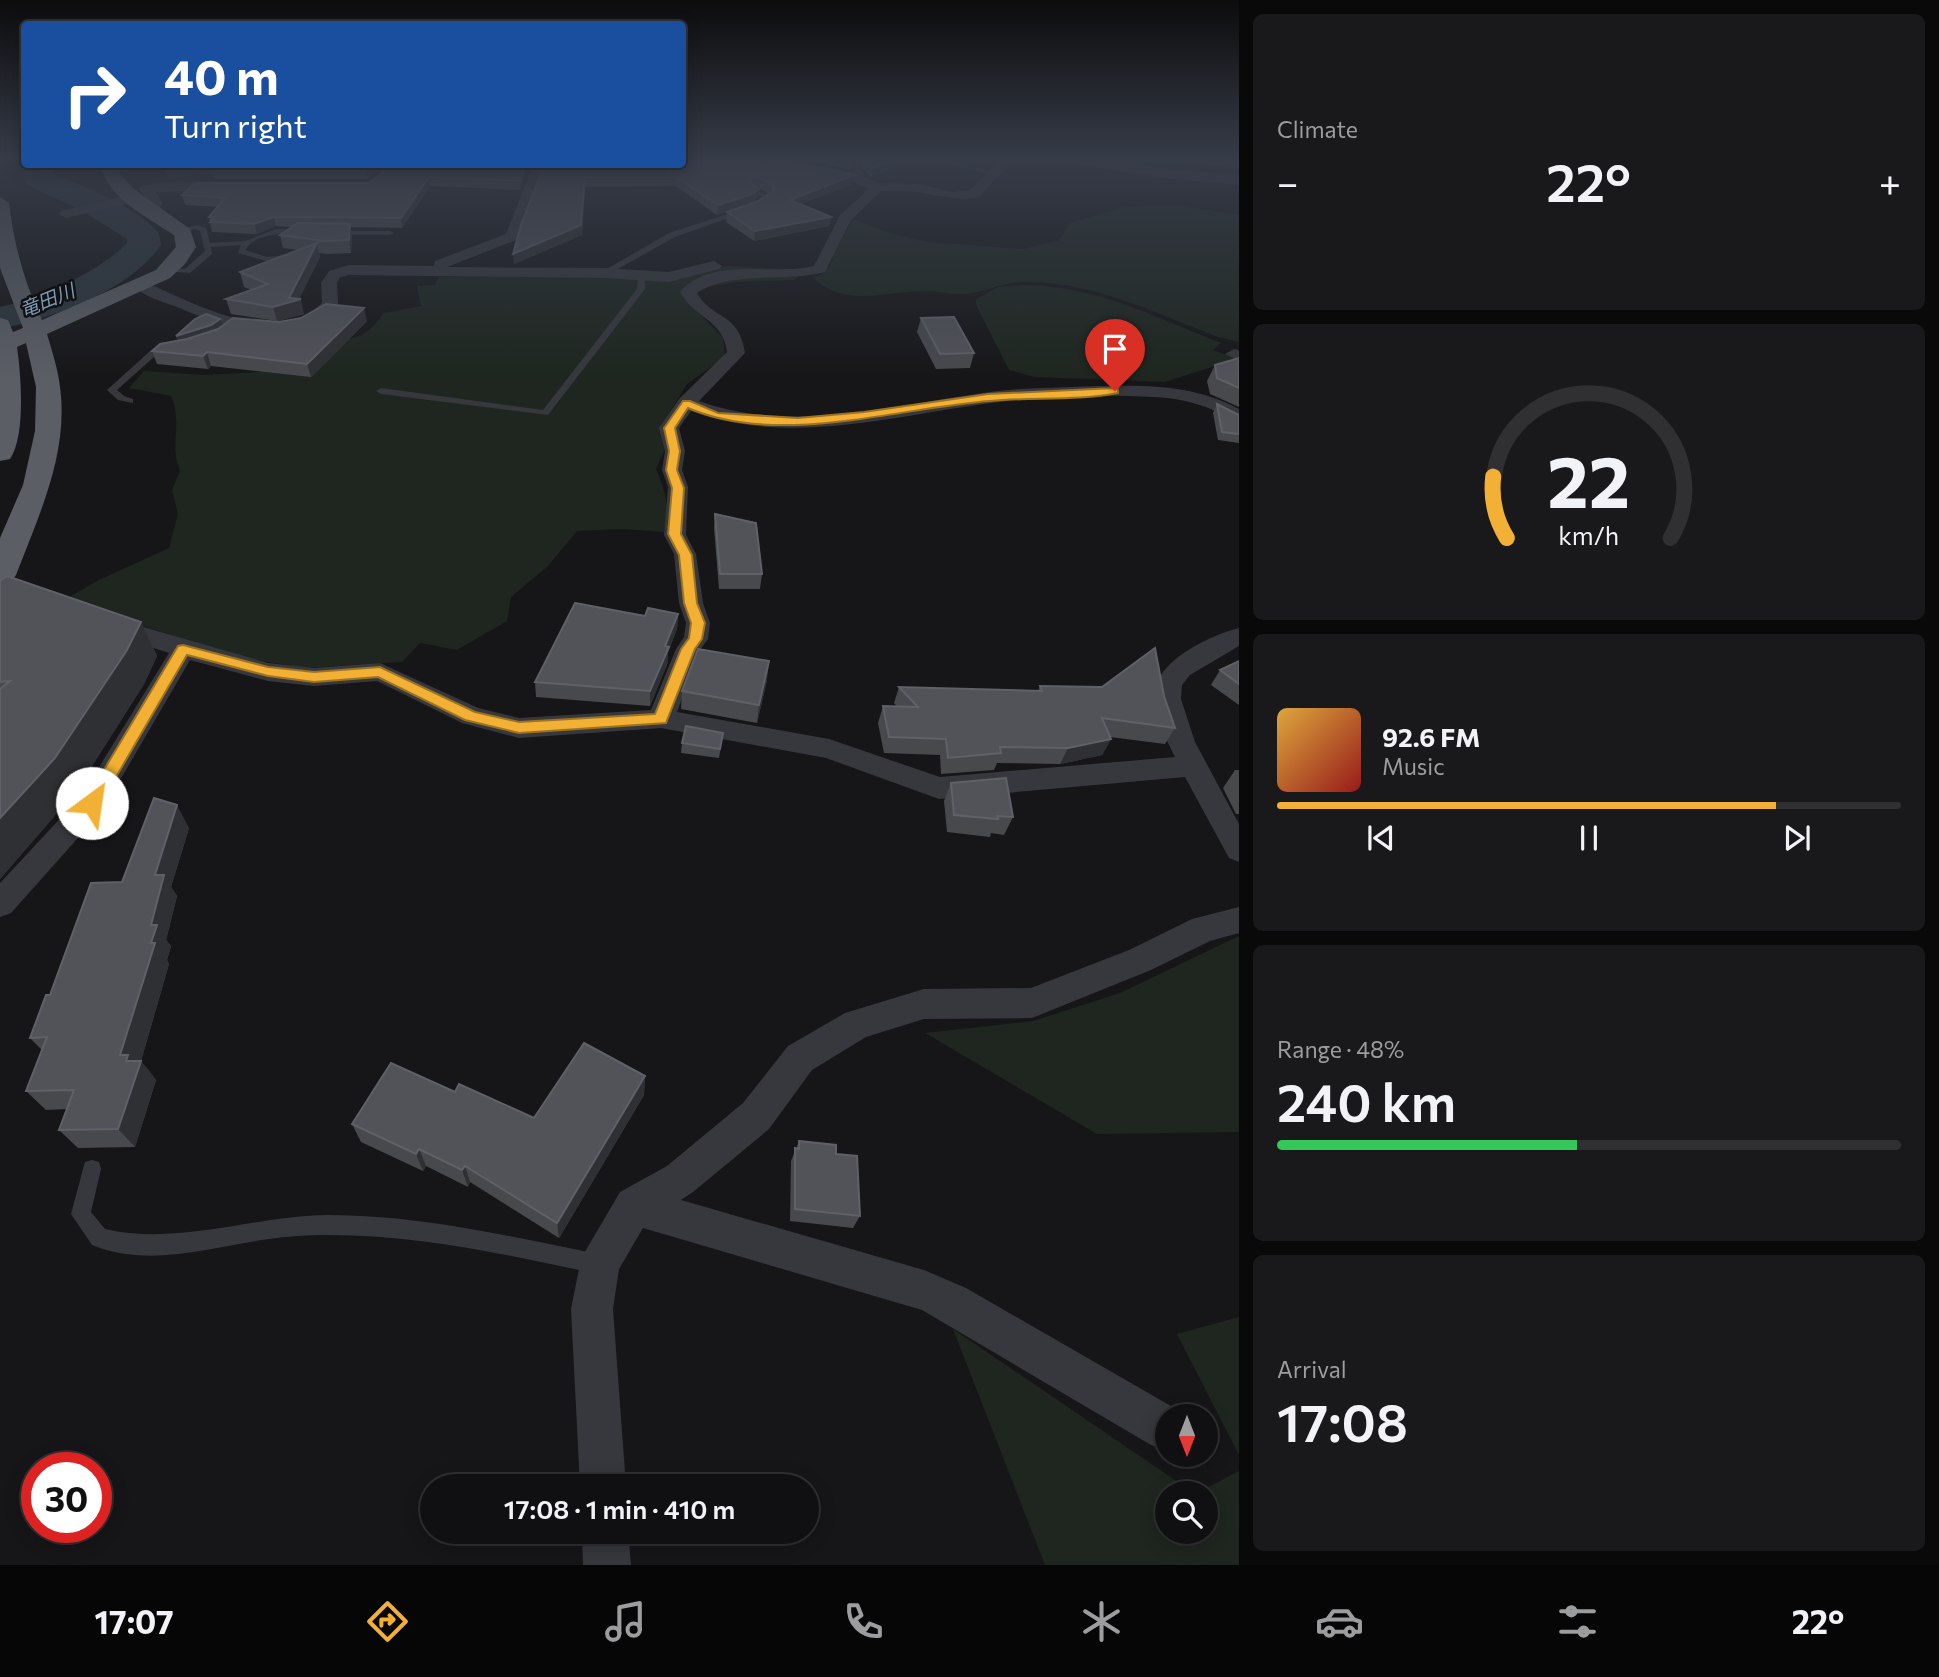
<!DOCTYPE html>
<html lang="en">
<head>
<meta charset="utf-8">
<style>
  body { margin:0; font-family:Commissioner,"Noto Sans JP",sans-serif; background:#19191b; color:#f1f3f6; height:100vh; display:flex; flex-direction:column; font-size:26px; white-space:nowrap }
  * { box-sizing:border-box; margin:0 }
  p { font-size:23px; color:#9c9d9f }
  .icon { flex:none; width:38px; height:38px; fill:none; stroke:currentColor; stroke-width:2; stroke-linecap:round; stroke-linejoin:round }
  .map { position:relative; flex:1; overflow:hidden }
  .sheet { display:flex; flex-direction:column; gap:14px; padding:14px; background:#09090a; width:700px }
  .sheet>* { flex:none }
  .top-card { position:absolute; left:21px; top:21px; width:665px; height:147px; border-radius:7px; box-shadow:0 4px 18px #0003,0 0 0 2px #303032; background:#1a4fa0; color:#fff; overflow:hidden }
  .needle { width:46px; rotate:180deg }
  .fabs { position:absolute; left:1155px; top:1404px; display:grid; gap:14px }
  .fabs a { display:grid; place-items:center; width:63px; height:63px; border-radius:50%; background:#101012; box-shadow:0 4px 18px #0003,0 0 0 2px #303032; font-size:35px }
  .speed { position:absolute; left:21px; top:1452px; display:flex; gap:14px; font-size:35px; font-weight:700; text-align:center }
  .speed>* { display:grid; place-content:center; width:91px; height:91px; border-radius:50%; background:#101012; box-shadow:0 4px 18px #0003,0 0 0 2px #303032; line-height:1 }
  .speed .limit { border:10px solid #d22; background:#fff; color:#111 }
  .pin { position:absolute; display:grid; place-items:center; width:60px; height:60px; color:#fff; margin:-72px -30px; border-radius:50% 50% 50% 0; rotate:-45deg; box-shadow:0 0 7px #0007 }
  .pin .icon { rotate:45deg }
  .me { position:absolute; width:77px; margin:-38px; rotate:31deg; stroke-linejoin:round; filter:drop-shadow(0 0 5px #0008) }
  .turn { display:flex; align-items:center; gap:24px; height:147px; padding:0 28px; font-size:32px }
  .turn .icon { width:91px; height:91px; stroke-width:2.5 }
  .turn b { display:block; font-size:49px; line-height:60px }
  .big { font-size:52px; font-weight:600; line-height:1.1 }
  .sheet .card { flex:1; display:flex; flex-direction:column; justify-content:center; gap:10px; min-width:0; padding:0 24px; border-radius:10px; background:#19191b }
  .sheet .dial { align-items:center; gap:0 }
  .dial svg { height:182px; overflow:visible; fill:none; stroke:#303032; stroke-width:7; stroke-linecap:round; text-anchor:middle }
  .dial text { fill:#f1f3f6; stroke:none }
  .song { display:flex; align-items:center; gap:21px }
  .cover { width:84px; height:84px; border-radius:10px; background:linear-gradient(135deg,hsl(40 70% 55%),hsl(0 70% 35%)) }
  .played { height:7px; border-radius:4px; background:linear-gradient(90deg,#f2b134 80%,#303032 80%) }
  .keys { display:flex; justify-content:space-around; direction:ltr }
  .heat { display:flex; justify-content:space-between; align-items:center; font-size:38px; direction:ltr }
  .charge { height:10px; border-radius:5px; background:linear-gradient(90deg,#34c759 48%,#303032 0) }
  .trip { position:absolute; left:420px; top:1474px; width:399px; height:70px; border-radius:35px; background:#101012; box-shadow:0 4px 18px #0003,0 0 0 2px #303032; font-weight:600; line-height:70px; text-align:center }
  .tabs { display:flex; height:112px; justify-content:space-around; align-items:center; background:#060607; color:#9c9d9f }
  .tabs .icon { width:49px; height:49px }
  .tabs .selected { color:#f2b134 }
  .tabs b { font-size:32px; color:#f1f3f6 }
  main { display:flex; flex:1; min-height:0 }
  .map>svg:first-child { display:block }
  .green { fill:#1e261f }
  .lines { fill:none; stroke-linecap:round; stroke-linejoin:round }
  .river { fill:#2c353c; fill-rule:evenodd }
  .service { fill:#37383d; fill-rule:evenodd }
  .minor { fill:#37383d; fill-rule:evenodd }
  .tertiary { fill:#37383d; fill-rule:evenodd }
  .trunk { fill:#5b5e65; fill-rule:evenodd }
  .wall { fill:#47494d; fill-rule:evenodd }
  .shaded-wall { fill:#2f3033 }
  .building { fill:#525359; stroke:#5f6168; stroke-width:2 }
  .route { fill:#f2b134; stroke:#9d7322; stroke-width:2 }
  .labels { text-anchor:middle; stroke-width:5; stroke-linejoin:round; paint-order:stroke }
  .far-water-label { font-size:19px; font-style:italic; fill:#7f9bb3; stroke:#111113 }
</style>
</head>
<body>
<main>
<div class="map">
<svg width="1239" height="1565" viewBox="0 0 1239 1565">
  <rect width="100%" height="100%" fill="#161618"/>
  <g class="green">
    <path d="M1175,205L1239,215V342L1218,337C1155,313 1092,281 1024,282C1004,282 986,292 966,294C952,295 938,291 924,291C884,291 845,309 812,277C830,274 830,264 837,249C841,239 848,229 854,219L888,233L927,242L1023,249L1060,240L1070,223L1123,207Z"/>
    <path d="M729,266L805,271L794,280L738,282L686,290L683,297L723,338L725,357L687,384L661,426L665,449L656,469C667,495 669,505 664,532L622,529L577,531L548,566L511,597L507,621L457,650L420,643L402,662L306,668L237,657L64,600L99,580L169,548L178,514L172,490L180,471C169,446 183,423 171,396L129,388L144,371L204,375L260,372L308,336C342,340 363,346 383,313L421,306L417,286L435,285L439,277L579,276L663,280Z"/>
    <path d="M1024,285C1097,286 1155,317 1221,343L1213,350L1236,359L1165,382L1035,377L1009,370L976,305V299L998,287Z"/>
    <path d="M1239,936V1132L1097,1134L925,1033L1033,1021L1120,993Z"/>
    <path d="M1239,1317V1455L1177,1334Z"/>
    <path d="M953,1329L1194,1493H1167V1531H1206V1493H1197L1239,1471V1565H1045Z"/>
  </g>
  <g class="lines">
    <path class="river" d="M28,164H57L53,174C81,185 136,207 156,230C160,234 160,239 161,245C129,291 53,318 0,329V307C39,299 99,272 127,243V239L81,210L27,185C22,177 23,173 28,164Z"/>
    <g class="service">
      <path d="M854,160H860V171L865,174V176L855,173Z"/>
      <path d="M931,160H941L998,173L995,175Z"/>
      <path d="M752,189H756L771,198L754,209L675,237L607,275L600,273L669,233L750,207L763,198L752,191Z"/>
      <path d="M196,225L206,228L210,243L245,241L276,229H305L309,231L305,233C287,233 256,232 245,250L267,257L295,254H298V258L267,261L238,253L241,245L211,247L212,254L190,273L165,271L164,269L168,267L185,269L205,251L200,231L195,229L180,233L176,231Z"/>
      <path d="M332,231H390L394,233L390,235H329Z"/>
      <path d="M638,275L645,277V289L548,415L381,394L376,391L381,388L543,410L637,289Z"/>
      <path d="M170,348L174,351L173,353L155,356L117,390L124,396L133,399V403L118,400L107,390L149,352Z"/>
      <path d="M92,1160L99,1162L101,1169L91,1212L105,1229C179,1246 252,1216 328,1215C419,1215 509,1236 598,1254L605,1257L608,1264L605,1271L598,1274C509,1255 420,1235 329,1235C303,1235 276,1237 250,1242C198,1251 143,1266 92,1245L71,1214L83,1169L85,1162Z"/>
    </g>
    <g class="minor">
      <path d="M769,160H791L858,174L879,183L919,184L952,192L970,190L1000,160H1013L979,197C958,201 942,196 922,193C909,190 894,191 881,191L851,220L825,272C783,283 731,270 697,293C713,321 739,311 745,353L699,401C790,434 890,406 983,393C1021,387 1060,388 1099,386C1148,385 1195,385 1239,409V423C1230,420 1223,415 1215,411C1196,402 1175,398 1154,397C1099,394 1039,396 984,404C888,417 786,446 691,411L679,428L685,451L682,470L688,487L686,535L696,554L703,603L710,623L708,639L699,651L677,712L829,739L940,777L1175,757C1166,738 1149,707 1156,685C1166,656 1212,635 1239,628V646L1190,675L1182,685L1181,699L1195,742L1239,824V862L1229,858L1185,777L939,799L826,758L661,728L519,738L462,723L377,681L314,686L268,681L190,660L102,811L11,913L0,917V883L82,795L169,653L103,632L100,626L103,620L112,618L268,663L314,668L380,663L478,708L519,718L651,710L676,649L684,637L686,623L679,603L674,554L664,535L668,487L662,470L665,451L659,428L679,399L727,352C723,319 695,319 680,292C711,256 773,276 814,266L840,215L869,189L849,180L771,163Z"/>
      <path d="M1195,160L1239,161V169L1201,164Z"/>
      <path d="M537,167L543,171L526,222L516,240L447,267L604,268L669,272L714,261L722,266L719,269L669,282L604,278L349,275L340,277L337,283L338,304C298,355 226,328 177,307C163,302 143,296 133,286L141,281L147,283C184,299 253,335 294,321C305,318 314,310 322,303L321,283L329,271L349,265L434,266L435,261L506,234L531,171Z"/>
      <path d="M167,182H231L238,186L231,190L156,192L163,204L153,211H143L141,208L149,202L139,189L141,186Z"/>
      <path d="M134,194L139,195V201L66,218L59,214L61,211Z"/>
      <path d="M1234,349L1239,350V361L1225,354Z"/>
      <path d="M1239,907V933L1210,941L1151,970L1032,1018L924,1019L866,1037L812,1070L769,1129L693,1192L681,1200L924,1270L966,1288L1183,1413L1184,1416H1167V1451L1151,1445L922,1310L643,1228L619,1269L613,1309L626,1486H580L571,1309L580,1264L586,1250L620,1192L667,1166L743,1103L788,1046L845,1013L924,989L1031,988L1129,950L1192,919Z"/>
      <path d="M582,1531H628L631,1565H583Z"/>
    </g>
    <path class="tertiary" d="M1074,160H1109L1170,169L1239,175V185L1170,179L1082,165Z"/>
    <path class="trunk" d="M100,164H118L120,174L134,189L190,229L196,247L185,264L170,278L47,334C52,351 58,369 60,387C69,453 39,515 16,575L11,582L0,585V538L23,485L35,431L36,387L26,343L17,347C21,375 26,435 10,459L0,461V318L8,320L13,332L23,328L0,268V197L9,203C14,245 24,281 42,320L156,270L176,247L174,235C147,217 108,199 100,164Z"/>
  </g>
  <g class="wall">
    <path d="M802,160H854L852,170Z"/>
    <path d="M860,160H912L911,161L871,177L863,170Z"/>
    <path d="M164,164H385L367,179H214L212,173L169,179Z"/>
    <path d="M394,164L525,178L520,190L430,186L402,228L350,227L352,237L351,253L327,254L319,253L320,257L299,299L304,314L277,321L231,314L226,299L252,290L244,287L240,272L298,250L283,248L280,235L293,227L276,226L257,234L212,232L209,217L218,207L185,205L182,195L369,183Z"/>
    <path d="M550,164H682L852,184L801,204L831,217L829,226L754,241L726,222L727,212L735,209L717,215L676,186L585,187L582,235L514,264L551,166ZM757,187L769,194L756,202L750,204L758,198Z"/>
    <path d="M921,318L974,353L970,368L936,369L917,332Z"/>
    <path d="M367,321L311,377L211,366L208,369L157,364L152,351L178,341L176,336L222,326L279,322Z"/>
    <path d="M1239,358V407L1210,394L1207,381L1215,365Z"/>
    <path d="M1217,404L1239,415V443L1218,440L1213,413Z"/>
    <path d="M715,514L762,574L760,589H719L714,528Z"/>
    <path d="M0,581L141,622L157,656L144,684L76,791L0,879Z"/>
    <path d="M678,614L677,629L668,652V662L650,706L536,697L535,682L645,616Z"/>
    <path d="M1239,661V705L1211,685L1220,670Z"/>
    <path d="M767,680L757,723L681,709L682,691Z"/>
    <path d="M1040,686L1164,696L1175,728L1165,744L1110,737L1111,739L1102,755L1060,764L997,763L994,770L941,774L940,755L884,753L878,723L883,706L897,707L894,703L899,687L1038,691Z"/>
    <path d="M723,733L719,758L681,753L682,743Z"/>
    <path d="M1235,770H1239V814H1236L1223,788Z"/>
    <path d="M951,783L1013,817L1004,835L991,833L990,837L947,832L944,801Z"/>
    <path d="M189,828L171,887L177,896L166,940L171,946L167,960L169,964L141,1061L156,1080L135,1147L78,1148L59,1130L67,1109L46,1110L26,1091L42,1050L30,1038L50,995Z"/>
    <path d="M645,1076L644,1095L559,1238L470,1182L468,1187L426,1166L423,1171L361,1142L352,1124L455,1092L534,1118Z"/>
    <path d="M799,1141L836,1154L860,1216L853,1228L790,1221L791,1161Z"/>
  </g>
  <g class="shaded-wall">
    <path d="M894,160H912L911,161L871,177L873,168Z"/>
    <path d="M204,164H221L211,170L212,173L169,179L166,170Z"/>
    <path d="M372,164H385L367,179L365,170Z"/>
    <path d="M525,168V178L520,190V181Z"/>
    <path d="M854,175L852,184L788,209L790,200Z"/>
    <path d="M429,177L430,186L402,228L401,218Z"/>
    <path d="M585,177L582,235L514,264L513,254Z"/>
    <path d="M759,189L758,198L749,205L717,215L718,205Z"/>
    <path d="M274,217L276,226L257,234L254,224Z"/>
    <path d="M831,217L829,226L754,241L755,231Z"/>
    <path d="M350,224L352,237L351,253L349,240Z"/>
    <path d="M317,243L320,257L299,299H301L304,314L277,321L273,307L289,298Z"/>
    <path d="M364,308L367,321L311,377L307,364Z"/>
    <path d="M220,319L223,327L179,344L176,336Z"/>
    <path d="M207,352L211,366L208,369L203,356Z"/>
    <path d="M678,614L677,629L668,652V662L650,706V691L665,646Z"/>
    <path d="M141,622L157,656L144,684L76,791L0,879V818Z"/>
    <path d="M769,661L767,680L757,723L759,705Z"/>
    <path d="M1111,739L1102,755L1060,764L1068,748Z"/>
    <path d="M177,805L189,828L171,887L177,896L166,940L171,946L167,960L169,964L141,1061L156,1080L135,1147L118,1129L120,1055L151,943V925L155,875Z"/>
    <path d="M645,1076L644,1095L559,1238L557,1223Z"/>
    <path d="M419,1149L426,1166L423,1171L416,1154Z"/>
    <path d="M465,1166L470,1182L468,1187L462,1170Z"/>
  </g>
  <g class="building">
    <path d="M682,160H786L854,175L790,200L831,217L755,231L727,212L756,202L773,191V186L758,177L751,178L750,182L759,189L750,195L718,205L676,177H585L581,225L513,254L521,225L544,166L672,165L682,164Z"/>
    <path d="M864,160H894L873,168Z"/>
    <path d="M164,164H204L166,170Z"/>
    <path d="M218,164H372L365,170H211Z"/>
    <path d="M394,164H459L491,168H525L520,181L429,177L401,218L274,217L254,224L210,222L214,217H209L225,198L182,195L196,183H369Z"/>
    <path d="M298,223L350,224L349,240L324,241L280,235Z"/>
    <path d="M317,243L289,298L301,299L273,307L226,299L268,284L240,272Z"/>
    <path d="M326,304L364,308L307,364L207,352L203,356L152,351L160,344L187,339L218,329L233,318L279,322L301,318Z"/>
    <path d="M206,314L220,319L211,325L176,336L195,319Z"/>
    <path d="M954,317L974,353L940,354L921,318Z"/>
    <path d="M1239,358V388L1217,378L1215,365Z"/>
    <path d="M1217,404L1239,415V434L1222,432Z"/>
    <path d="M715,514L756,523L762,574H720Z"/>
    <path d="M7,576L141,622L127,650L55,758L0,818V689L10,681L0,682V581Z"/>
    <path d="M575,603L645,616L648,608L678,614L665,646L669,647L650,691L535,682Z"/>
    <path d="M1155,648L1164,696L1175,728L1102,718L1111,739L1068,748L1000,747L1001,753L948,758L946,739L889,737L883,706L918,707L899,687L1042,691L1040,686L1102,687Z"/>
    <path d="M698,649L769,661L759,705L682,691Z"/>
    <path d="M1239,661V684L1220,670Z"/>
    <path d="M686,726L723,733L720,749L682,743Z"/>
    <path d="M1006,778L1013,817L997,816L998,819L954,815L951,783Z"/>
    <path d="M154,798L177,805L155,875H164L151,925H157L151,943H155L120,1055H128L126,1061H141L118,1129L59,1130L74,1090L26,1091L47,1037L30,1038L46,995H50L91,883L122,882Z"/>
    <path d="M584,1043L645,1076L557,1223L465,1166L462,1170L419,1149L416,1154L352,1124L391,1063L455,1092L459,1084L534,1118Z"/>
    <path d="M799,1141L836,1145V1154L857,1156L860,1216L795,1209V1148L799,1149Z"/>
  </g>
  <linearGradient id="sky" x2="0" y2="1"><stop stop-color="#0c0c0d"/><stop offset="0.42" stop-color="#363c48"/><stop offset="1" stop-color="#363c48" stop-opacity="0"/></linearGradient>
  <rect width="1239" height="379" fill="url(#sky)"/>
  <path class="route" d="M1115,388L1118,389V393C1077,401 1032,397 990,401C896,408 779,447 688,408L675,428L680,451L677,470L684,488L681,534L692,555L697,603L705,623L702,639L695,649L666,723L519,733L465,720L378,677L314,682L268,676L187,655L98,808L92,809L84,803L178,646L183,645L268,667L314,672L380,667L475,712L519,722L655,714L681,649L689,638L691,623L684,603L679,555L668,534L672,488L666,470L669,451L664,428L683,401H690L718,413L798,418L864,412L988,394Z"/>
  <g class="labels">
    <g class="far-water-label">
      <text transform="translate(47 300) rotate(-22)" y="7">竜田川</text>
    </g>
  </g>
</svg>
<div class="fabs">
<a><svg class="needle" viewBox="-14 -14 28 28"><path d="M0-13l5 13h-10z" fill="#e53935"/><path d="M0 13l5-13h-10z" fill="#9c9d9f"/></svg></a>
<a><svg class="icon" aria-label="search" viewBox="0 0 24 24"><circle cx="10" cy="10" r="6"/><path d="M15 15l6 6"/></svg></a>
</div>
<div class="speed"><div class="limit">30</div></div>
<div class="pin" style="left:1115px;top:391px;background:#d93025"><svg class="icon" aria-label="arrive" viewBox="0 0 24 24"><path d="M6 21V4h12l-3 4 3 4H6"/></svg></div>
<svg class="me" style="left:92px;top:803px" viewBox="-20 -20 40 40"><circle r="19" fill="#fff"/><path d="M0-13L10 11 0 6-10 11z" fill="#f2b134"/></svg>
<div class="trip">17:08 · 1 min · 410 m</div>
<div class="top-card">
<div class="turn"><svg class="icon" aria-label="right" viewBox="0 0 24 24"><path d="M7 20v-9h11M14 6l5 5-5 5"/></svg><div><b>40 m</b>Turn right</div></div>
</div>
</div>
<section class="sheet">
<div class="card"><p>Climate</p>
<div class="heat"><a>−</a><b class="big">22°</b><a>+</a></div>
</div>
<div class="card dial"><svg viewBox="0 0 100 80">
<path d="M14 69A42 42 0 1 1 86 69"/>
<path d="M14 69A42 42 0 0 1 8 42" stroke="#f2b134"/>
<text x="50" y="56" font-size="32" font-weight="700">22</text>
<text x="50" y="72" font-size="11">km/h</text>
</svg></div>
<div class="card">
<div class="song"><i class="cover"></i><div><b>92.6 FM</b><p>Music</p></div></div>
<div class="played"></div>
<div class="keys"><svg class="icon" aria-label="previous" viewBox="0 0 24 24"><path d="M18 5L8 12l10 7zM5 5v14"/></svg><svg class="icon" aria-label="pause" viewBox="0 0 24 24"><path d="M8 5v14M16 5v14"/></svg><svg class="icon" aria-label="next" viewBox="0 0 24 24"><path d="M6 5l10 7-10 7zM19 5v14"/></svg></div>
</div>
<div class="card"><p>Range · 48%</p><b class="big">240 km</b><div class="charge"></div></div>
<div class="card"><p>Arrival</p><b class="big">17:08</b></div>
</section>
</main>
<nav class="tabs">
<b>17:07</b>
<svg class="icon selected" aria-label="directions" viewBox="0 0 24 24"><path d="M12 3l9 9-9 9-9-9zM9 14v-3h6M13 9l2 2-2 2"/></svg>
<svg class="icon" aria-label="music" viewBox="0 0 24 24"><path d="M9 18V5l10-2v13"/><circle cx="6" cy="18" r="3"/><circle cx="16" cy="16" r="3"/></svg>
<svg class="icon" aria-label="phone" viewBox="0 0 24 24"><path d="M5 4h4l2 5-3 2q2 4 5 5l2-3 5 2v4C11 20 4 13 5 4z"/></svg>
<svg class="icon" aria-label="climate" viewBox="0 0 24 24"><path d="M12 3v18M4 7l16 10M4 17L20 7"/></svg>
<svg class="icon" aria-label="car" viewBox="0 0 24 24"><path d="M5 17H2v-5l4-1 3-4h7l3 4 3 1v5h-3M9 17h6M6 11h13"/><circle cx="7" cy="17" r="2"/><circle cx="17" cy="17" r="2"/></svg>
<svg class="icon" aria-label="filters" viewBox="0 0 24 24"><path d="M4 7h16M4 17h16"/><circle cx="9" cy="7" r="2"/><circle cx="15" cy="17" r="2"/></svg>
<b>22°</b>
</nav>
</body>
</html>
